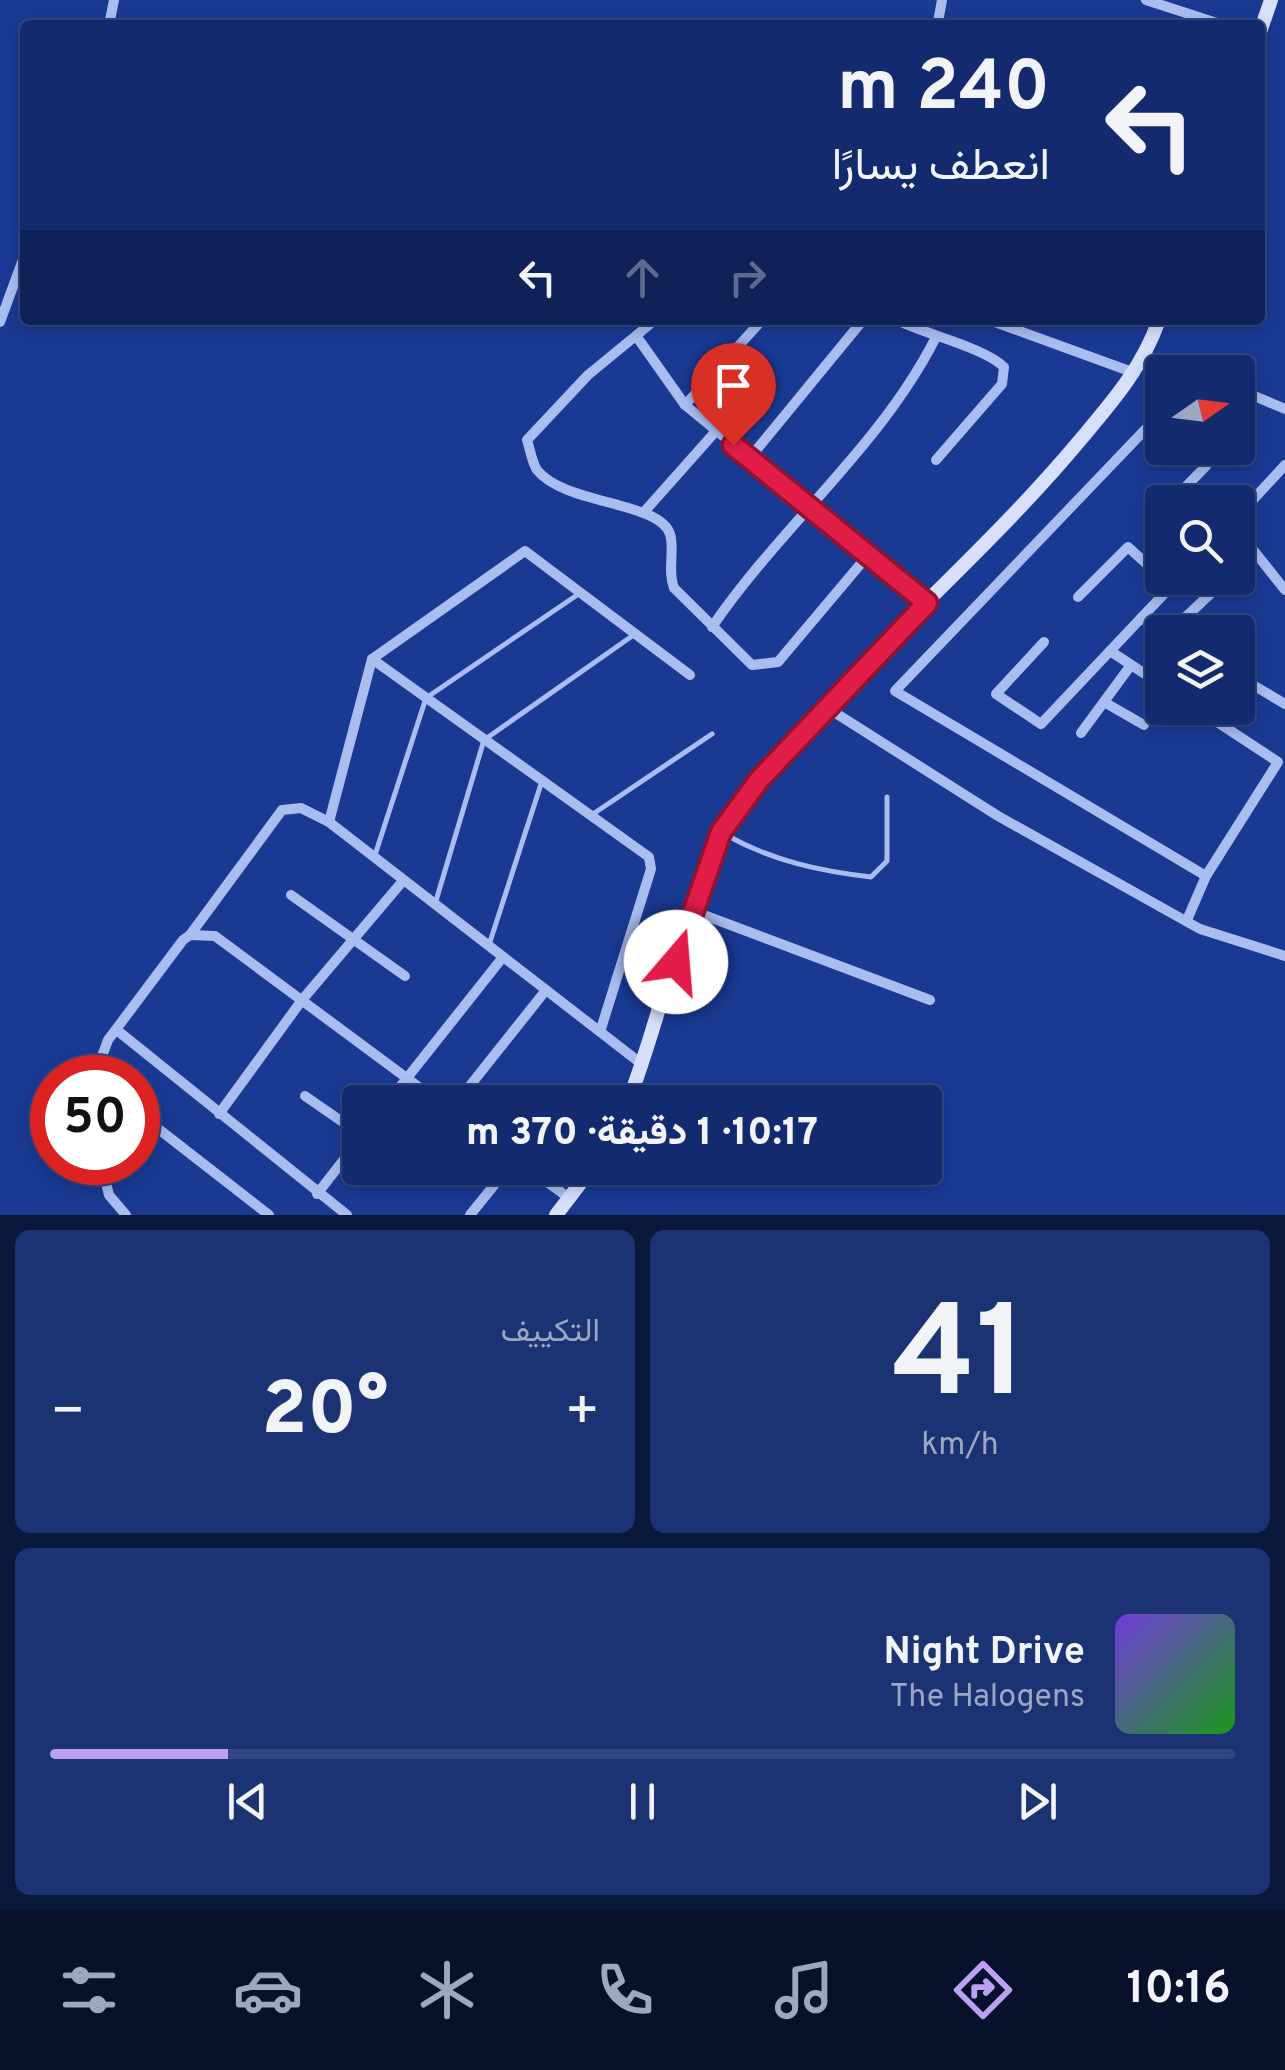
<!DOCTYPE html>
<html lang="ar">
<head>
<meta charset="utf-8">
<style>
  body { margin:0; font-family:Overpass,Vazirmatn,sans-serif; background:#1c3373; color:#f1f3f6; direction:rtl; height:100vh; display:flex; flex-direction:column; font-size:38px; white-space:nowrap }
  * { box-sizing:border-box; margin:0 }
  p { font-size:32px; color:#9da7c2 }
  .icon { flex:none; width:55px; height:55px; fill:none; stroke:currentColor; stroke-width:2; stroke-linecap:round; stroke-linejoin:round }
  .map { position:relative; height:1215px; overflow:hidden; direction:ltr }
  .sheet { display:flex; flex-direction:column; gap:15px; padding:15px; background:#0a183c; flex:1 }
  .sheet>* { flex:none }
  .hud { position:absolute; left:20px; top:20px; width:1245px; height:305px; border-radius:10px; box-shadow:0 5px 15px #0003,0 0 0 2px #324781; direction:rtl; background:#132b6e; color:#f1f3f6; overflow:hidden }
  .needle { width:65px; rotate:76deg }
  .tools { position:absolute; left:1145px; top:355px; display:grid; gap:20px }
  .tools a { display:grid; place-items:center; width:110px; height:110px; border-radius:10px; background:#132b6e; box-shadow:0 5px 15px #0003,0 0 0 2px #324781; font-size:50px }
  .speed { position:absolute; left:30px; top:1055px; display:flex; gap:20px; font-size:50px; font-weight:700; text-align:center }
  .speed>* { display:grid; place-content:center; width:130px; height:130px; border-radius:50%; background:#132b6e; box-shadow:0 5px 15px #0003,0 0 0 2px #324781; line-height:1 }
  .speed .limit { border:15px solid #d22; background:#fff; color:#111 }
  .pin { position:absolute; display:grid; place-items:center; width:85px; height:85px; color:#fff; margin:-102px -42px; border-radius:50% 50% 50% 0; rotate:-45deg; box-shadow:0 0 10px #0007 }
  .pin .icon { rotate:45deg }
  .me { position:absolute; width:110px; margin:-55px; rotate:18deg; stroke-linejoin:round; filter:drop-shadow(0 0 8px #0008) }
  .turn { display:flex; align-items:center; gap:35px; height:210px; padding:0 50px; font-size:45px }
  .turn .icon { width:130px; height:130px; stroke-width:2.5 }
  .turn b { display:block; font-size:70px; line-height:85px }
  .lanes { display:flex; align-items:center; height:95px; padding:0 50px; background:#0003; justify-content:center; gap:50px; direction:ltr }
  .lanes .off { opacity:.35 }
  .big { font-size:75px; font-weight:800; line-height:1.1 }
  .sheet .widget { flex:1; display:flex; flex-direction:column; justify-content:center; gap:15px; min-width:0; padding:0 35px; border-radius:15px; background:#1c3373 }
  .sheet .dial { align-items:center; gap:0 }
  .dial b { font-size:130px; line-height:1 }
  .song { display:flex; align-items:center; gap:30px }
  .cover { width:120px; height:120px; border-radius:15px; background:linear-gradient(135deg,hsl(260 70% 55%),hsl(120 70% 35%)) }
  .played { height:10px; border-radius:5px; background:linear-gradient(90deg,#bca0f2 15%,#324781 15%) }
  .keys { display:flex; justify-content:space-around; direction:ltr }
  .heat { display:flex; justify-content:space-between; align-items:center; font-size:55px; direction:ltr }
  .sheet .tiles { flex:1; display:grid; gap:15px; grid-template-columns:1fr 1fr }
  .widget:last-child { grid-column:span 2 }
  .trip { position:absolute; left:342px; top:1085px; width:600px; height:100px; border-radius:10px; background:#132b6e; box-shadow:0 5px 15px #0003,0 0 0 2px #324781; font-weight:800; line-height:100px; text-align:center; direction:rtl }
  .menu { display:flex; height:160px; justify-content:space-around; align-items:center; background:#08112c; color:#9da7c2 }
  .menu .icon { width:70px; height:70px }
  .menu .active { color:#bca0f2 }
  .menu b { font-size:45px; color:#f1f3f6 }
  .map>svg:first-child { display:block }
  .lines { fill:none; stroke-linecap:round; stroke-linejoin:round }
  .service { stroke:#a9bdf0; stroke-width:5 }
  .minor { stroke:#a9bdf0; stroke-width:10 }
  .secondary { stroke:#d7e0fb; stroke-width:14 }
  .route-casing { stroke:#92132f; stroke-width:25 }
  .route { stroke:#e11d48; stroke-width:18 }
</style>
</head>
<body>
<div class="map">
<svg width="1285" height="1215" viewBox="0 0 1285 1215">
  <rect width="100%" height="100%" fill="#193993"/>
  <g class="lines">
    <g class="service">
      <path d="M593,814L712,734"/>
      <path d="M728,836C773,861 820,871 871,877L887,861V797"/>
      <path d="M375,855L426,698L580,593"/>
      <path d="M435,904L484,740L635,634"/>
      <path d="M489,945L542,781"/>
    </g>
    <g class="minor">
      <path d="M1146,0L1223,25"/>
      <path d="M938,22L942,0"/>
      <path d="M109,25L114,0"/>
      <path d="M920,25H944"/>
      <path d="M655,320L588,375L527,440C530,449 532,463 537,470C565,505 659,501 670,534C675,551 667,570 674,588L752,665L778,662L869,554"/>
      <path d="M897,320C927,335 983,347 1004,367L1002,384L936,460"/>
      <path d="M989,320L1135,373"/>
      <path d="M0,322L25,254"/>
      <path d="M637,337L685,405L927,603"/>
      <path d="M1146,356L1197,372"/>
      <path d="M1238,389L1285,409"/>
      <path d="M685,405L762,320"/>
      <path d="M1162,412L895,691L1206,876"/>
      <path d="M749,459L863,320"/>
      <path d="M1171,502L1206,466"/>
      <path d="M644,512L716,431"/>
      <path d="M1238,516L1285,465"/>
      <path d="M1238,567L1254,551L1285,590"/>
      <path d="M1078,597L1128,547L1171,586"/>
      <path d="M1141,618L1165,632"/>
      <path d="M712,627C780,527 880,447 935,339"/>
      <path d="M1170,632L1227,578"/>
      <path d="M1044,642L996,694L1041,724L1179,578"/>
      <path d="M1110,651L1162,685"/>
      <path d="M372,659L525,551L690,675"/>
      <path d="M1238,676L1285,704"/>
      <path d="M1104,702L1144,725"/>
      <path d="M826,707L998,816L1200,929L1285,956"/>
      <path d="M1081,733L1131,665"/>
      <path d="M291,895L405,976"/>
      <path d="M693,911L930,1000"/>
      <path d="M1187,920L1206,876L1278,762L1196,708"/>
      <path d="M190,935L282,810L301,808L329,822"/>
      <path d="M118,1031L347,1215"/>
      <path d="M600,1032L651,869L649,857L372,659L329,822L643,1065"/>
      <path d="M94,1078L108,1040L183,940L190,935L215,936L439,1102"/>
      <path d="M305,1096L360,1134"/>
      <path d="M388,1102L503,957"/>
      <path d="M457,1102L546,990"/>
      <path d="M138,1113L269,1215"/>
      <path d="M219,1114L302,1000L402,882"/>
      <path d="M101,1162L109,1195L126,1215"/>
      <path d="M402,1168L416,1178"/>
      <path d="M528,1168L569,1198"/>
      <path d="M317,1194L360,1139"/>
      <path d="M470,1215L508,1168"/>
    </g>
    <g class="secondary">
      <path d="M1260,32L1271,0"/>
      <path d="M628,1102C669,997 686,870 758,781C857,659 981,559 1081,439C1113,401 1142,368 1159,320"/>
      <path d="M556,1215L592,1168"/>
    </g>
  </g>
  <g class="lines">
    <defs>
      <path id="route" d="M676,962L721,832L759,780L927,603L733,445"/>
    </defs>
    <use href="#route" class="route-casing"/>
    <use href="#route" class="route"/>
  </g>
</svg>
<div class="tools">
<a><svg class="needle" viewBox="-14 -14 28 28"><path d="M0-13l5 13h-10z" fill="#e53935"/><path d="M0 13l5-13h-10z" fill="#9da7c2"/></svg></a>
<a><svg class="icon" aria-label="search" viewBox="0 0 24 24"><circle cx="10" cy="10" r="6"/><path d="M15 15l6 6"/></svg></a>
<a><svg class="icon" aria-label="layers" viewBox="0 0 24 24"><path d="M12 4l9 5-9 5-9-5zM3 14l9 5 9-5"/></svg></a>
</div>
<div class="speed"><div class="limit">50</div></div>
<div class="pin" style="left:733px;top:445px;background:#d93025"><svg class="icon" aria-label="arrive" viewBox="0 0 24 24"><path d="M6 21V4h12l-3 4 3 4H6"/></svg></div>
<svg class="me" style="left:676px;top:962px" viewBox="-20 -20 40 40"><circle r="19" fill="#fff"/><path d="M0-13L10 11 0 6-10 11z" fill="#e11d48"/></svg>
<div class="trip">10:17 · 1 دقيقة · 370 m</div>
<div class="hud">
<div class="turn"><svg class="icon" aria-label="left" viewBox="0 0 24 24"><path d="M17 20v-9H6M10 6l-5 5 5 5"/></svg><div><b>240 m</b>انعطف يسارًا</div></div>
<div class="lanes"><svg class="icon" aria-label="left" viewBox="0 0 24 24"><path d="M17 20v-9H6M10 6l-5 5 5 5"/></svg><svg class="icon off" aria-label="ahead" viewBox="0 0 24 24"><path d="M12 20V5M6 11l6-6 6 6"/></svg><svg class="icon off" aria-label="right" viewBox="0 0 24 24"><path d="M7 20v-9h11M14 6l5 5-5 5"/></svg></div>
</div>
</div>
<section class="sheet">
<div class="tiles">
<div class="widget dial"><b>41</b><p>km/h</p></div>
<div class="widget"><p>التكييف</p>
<div class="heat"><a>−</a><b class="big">20°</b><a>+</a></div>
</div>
<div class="widget">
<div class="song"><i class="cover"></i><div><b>Night Drive</b><p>The Halogens</p></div></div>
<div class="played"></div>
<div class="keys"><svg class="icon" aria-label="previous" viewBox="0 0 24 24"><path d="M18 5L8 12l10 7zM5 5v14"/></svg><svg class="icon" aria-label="pause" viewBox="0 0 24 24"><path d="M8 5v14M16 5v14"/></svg><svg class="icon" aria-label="next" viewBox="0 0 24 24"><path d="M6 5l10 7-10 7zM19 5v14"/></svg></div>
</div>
</div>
</section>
<nav class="menu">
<b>10:16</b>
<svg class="icon active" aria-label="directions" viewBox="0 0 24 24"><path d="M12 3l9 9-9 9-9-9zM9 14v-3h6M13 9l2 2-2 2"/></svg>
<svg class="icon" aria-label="music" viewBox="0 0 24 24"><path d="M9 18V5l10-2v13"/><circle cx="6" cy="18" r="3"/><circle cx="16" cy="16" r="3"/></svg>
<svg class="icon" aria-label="phone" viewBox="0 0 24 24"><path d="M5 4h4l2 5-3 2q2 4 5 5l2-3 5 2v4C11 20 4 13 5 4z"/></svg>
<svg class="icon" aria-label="climate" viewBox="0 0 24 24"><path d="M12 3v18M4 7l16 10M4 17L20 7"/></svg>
<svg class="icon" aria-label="car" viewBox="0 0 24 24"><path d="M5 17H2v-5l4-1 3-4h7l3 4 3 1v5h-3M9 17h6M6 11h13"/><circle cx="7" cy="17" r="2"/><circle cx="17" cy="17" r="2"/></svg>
<svg class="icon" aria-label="filters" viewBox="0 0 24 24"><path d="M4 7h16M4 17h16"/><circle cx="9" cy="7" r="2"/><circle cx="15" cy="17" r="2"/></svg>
</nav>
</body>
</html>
